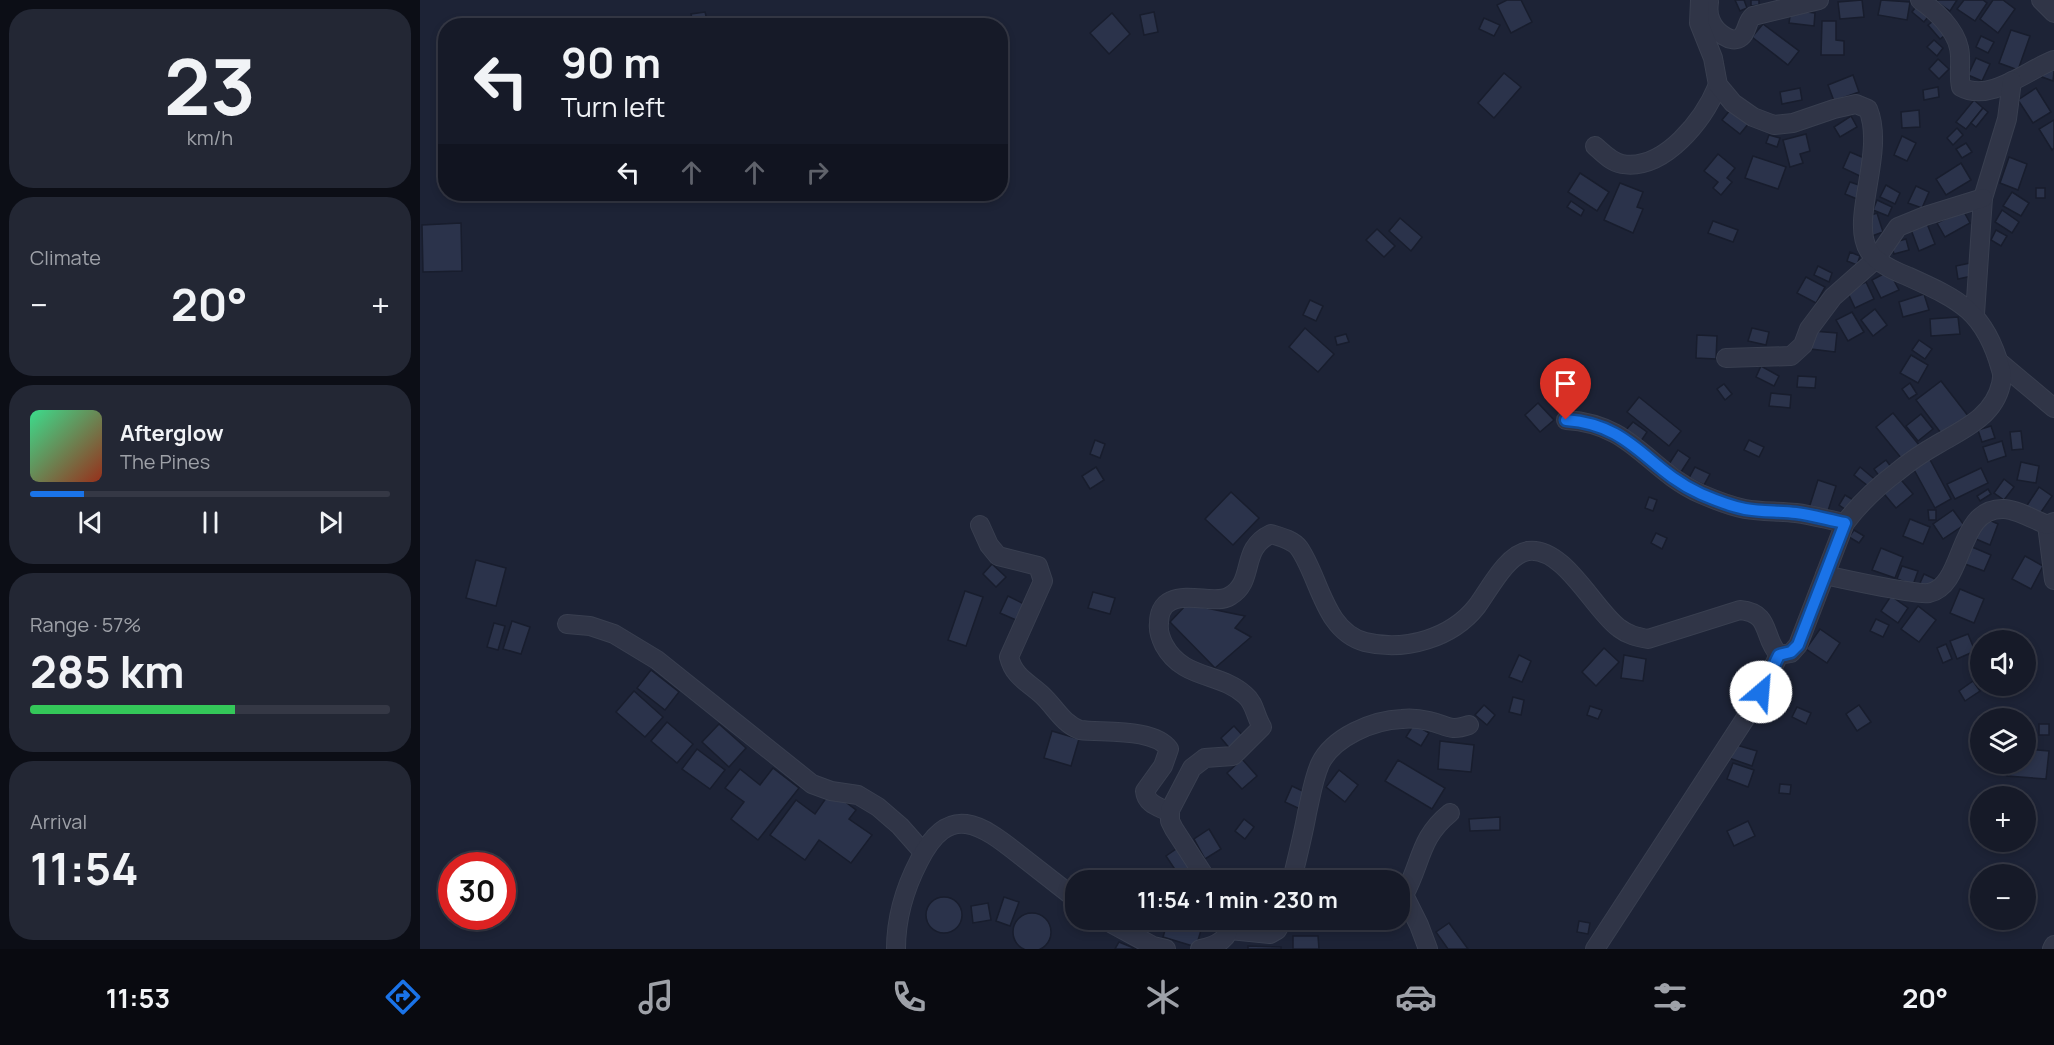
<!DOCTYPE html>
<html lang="en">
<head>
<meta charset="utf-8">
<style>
  body { margin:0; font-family:Manrope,sans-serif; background:#232734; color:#f1f3f6; height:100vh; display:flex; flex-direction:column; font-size:22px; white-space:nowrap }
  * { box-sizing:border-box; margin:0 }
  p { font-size:20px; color:#9ea1a8 }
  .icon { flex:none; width:33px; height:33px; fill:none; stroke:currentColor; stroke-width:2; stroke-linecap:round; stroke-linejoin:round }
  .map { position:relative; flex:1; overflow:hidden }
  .panel { display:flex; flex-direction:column; gap:9px; padding:9px; background:#0c0e16; width:420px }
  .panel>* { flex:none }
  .top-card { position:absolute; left:18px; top:18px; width:570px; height:183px; border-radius:24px; box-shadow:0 3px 9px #0003,0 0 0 2px #353845; background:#161a28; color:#f1f3f6; overflow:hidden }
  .tools { position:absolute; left:1550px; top:630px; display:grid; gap:12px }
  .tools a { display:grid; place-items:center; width:66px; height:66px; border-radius:50%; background:#161a28; box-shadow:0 3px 9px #0003,0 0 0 2px #353845; font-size:30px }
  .speed { position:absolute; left:18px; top:852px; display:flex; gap:12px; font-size:30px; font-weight:700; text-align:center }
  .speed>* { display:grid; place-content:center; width:78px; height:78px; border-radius:50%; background:#161a28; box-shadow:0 3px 9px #0003,0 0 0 2px #353845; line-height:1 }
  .speed .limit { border:9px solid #d22; background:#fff; color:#111 }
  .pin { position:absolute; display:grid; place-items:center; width:51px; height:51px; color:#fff; margin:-62px -26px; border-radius:50% 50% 50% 0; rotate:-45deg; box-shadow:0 0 6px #0007 }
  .pin .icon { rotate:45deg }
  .me { position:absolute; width:66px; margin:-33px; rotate:27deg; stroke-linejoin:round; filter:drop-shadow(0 0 4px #0008) }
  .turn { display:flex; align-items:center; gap:21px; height:126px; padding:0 24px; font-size:27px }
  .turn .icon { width:78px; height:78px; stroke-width:2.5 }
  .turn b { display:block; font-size:42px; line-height:51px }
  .lanes { display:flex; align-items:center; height:57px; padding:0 24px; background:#0003; justify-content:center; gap:30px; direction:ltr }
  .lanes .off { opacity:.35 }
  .big { font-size:45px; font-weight:700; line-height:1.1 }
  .panel .tile { flex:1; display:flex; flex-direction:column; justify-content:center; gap:9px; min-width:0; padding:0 21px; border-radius:24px; background:#232734 }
  .panel .dial { align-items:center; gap:0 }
  .dial b { font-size:78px; line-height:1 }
  .song { display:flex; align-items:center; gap:18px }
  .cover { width:72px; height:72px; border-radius:9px; background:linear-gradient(135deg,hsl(150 70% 55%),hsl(10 70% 35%)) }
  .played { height:6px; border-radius:3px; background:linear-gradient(90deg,#1a73e8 15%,#353845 15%) }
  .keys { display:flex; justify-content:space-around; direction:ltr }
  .heat { display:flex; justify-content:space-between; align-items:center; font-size:33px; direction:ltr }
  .charge { height:9px; border-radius:4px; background:linear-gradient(90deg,#34c759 57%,#353845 0) }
  .trip { position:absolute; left:645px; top:870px; width:345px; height:60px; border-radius:24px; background:#161a28; box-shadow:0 3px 9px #0003,0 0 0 2px #353845; font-weight:700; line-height:60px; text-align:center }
  .menu { display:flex; height:96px; justify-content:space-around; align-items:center; background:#090a10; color:#9ea1a8 }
  .menu .icon { width:42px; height:42px }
  .menu .active { color:#1a73e8 }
  .menu b { font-size:27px; color:#f1f3f6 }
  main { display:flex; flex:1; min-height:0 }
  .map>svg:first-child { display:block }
  .building { fill:#2b334b; stroke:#181d2d; stroke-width:1.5 }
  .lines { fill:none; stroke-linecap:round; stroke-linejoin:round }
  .minor-casing { stroke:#393f50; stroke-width:20 }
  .minor { stroke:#303547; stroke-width:18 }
  .route-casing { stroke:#114b97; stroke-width:15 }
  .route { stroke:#1a73e8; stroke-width:10 }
</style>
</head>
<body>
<main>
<section class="panel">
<div class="tile dial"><b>23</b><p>km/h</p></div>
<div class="tile"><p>Climate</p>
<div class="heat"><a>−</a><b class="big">20°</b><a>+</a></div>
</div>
<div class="tile">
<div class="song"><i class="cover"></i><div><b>Afterglow</b><p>The Pines</p></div></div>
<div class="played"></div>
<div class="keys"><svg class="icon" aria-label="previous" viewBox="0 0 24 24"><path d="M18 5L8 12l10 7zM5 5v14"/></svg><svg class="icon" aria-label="pause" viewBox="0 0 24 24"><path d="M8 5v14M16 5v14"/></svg><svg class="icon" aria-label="next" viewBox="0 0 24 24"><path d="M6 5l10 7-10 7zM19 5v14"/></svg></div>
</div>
<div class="tile"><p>Range · 57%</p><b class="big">285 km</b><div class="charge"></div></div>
<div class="tile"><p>Arrival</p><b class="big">11:54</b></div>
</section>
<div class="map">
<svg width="1634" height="949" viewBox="0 0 1634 949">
  <rect width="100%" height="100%" fill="#1d2336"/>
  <g class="building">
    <path d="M1087,0H1101L1112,22L1091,33L1077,5Z"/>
    <path d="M1315,0H1324L1327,8L1320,11Z"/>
    <path d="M1331,0H1339V5L1331,6Z"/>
    <path d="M1442,0L1444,17L1420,19L1418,2Z"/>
    <path d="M1461,0L1490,2L1487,20L1458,15Z"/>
    <path d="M1518,0H1537L1530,11L1517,2Z"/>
    <path d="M1544,0H1563L1567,3L1555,21L1537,9Z"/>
    <path d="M1573,0H1583L1595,9L1578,33L1560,19Z"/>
    <path d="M1498,4L1511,13L1504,22L1492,12Z"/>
    <path d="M1371,10L1395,13L1394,26L1369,23Z"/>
    <path d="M285,12L287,20L273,23L271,14Z"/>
    <path d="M734,12L738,32L724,35L720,15Z"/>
    <path d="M692,13L710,34L689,54L670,33Z"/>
    <path d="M1064,18L1080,25L1074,36L1059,29Z"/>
    <path d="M1516,19L1528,33L1520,39L1508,25Z"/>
    <path d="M1402,21H1416V40L1424,41V55H1401Z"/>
    <path d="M1343,24L1379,51L1368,65L1332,37Z"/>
    <path d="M1591,30L1610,36L1598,70L1579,63Z"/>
    <path d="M1561,36L1574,42L1568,53L1556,47Z"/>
    <path d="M1514,40L1523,48L1517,56L1507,47Z"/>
    <path d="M1556,58L1570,64L1562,81L1548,75Z"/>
    <path d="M1518,59L1529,69L1519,79L1509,69Z"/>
    <path d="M1626,68L1634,71L1633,81L1622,77Z"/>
    <path d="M1084,73L1101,87L1074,118L1058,103Z"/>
    <path d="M1433,75L1439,92L1414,101L1408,85Z"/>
    <path d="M1518,87L1519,97L1504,100L1503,90Z"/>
    <path d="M1380,88L1382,100L1362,104L1360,92Z"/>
    <path d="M1616,88L1631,112L1613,123L1598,100Z"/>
    <path d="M1554,100L1563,108L1546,129L1536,122Z"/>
    <path d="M1563,108L1568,112L1556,127L1551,123Z"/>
    <path d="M1311,109L1329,123L1320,134L1302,120Z"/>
    <path d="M1499,110L1500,127L1482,128L1481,112Z"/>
    <path d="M1431,116L1437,127L1420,137L1414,127Z"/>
    <path d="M1634,120V148L1632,150L1619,129Z"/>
    <path d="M1537,128L1543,135L1533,145L1527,138Z"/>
    <path d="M1386,134L1390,151L1380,154L1383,163L1370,167L1363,140Z"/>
    <path d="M1349,135L1360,138L1357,147L1346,143Z"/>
    <path d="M1482,136L1496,143L1487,161L1474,155Z"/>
    <path d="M1546,143L1552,152L1542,158L1536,149Z"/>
    <path d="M1430,152L1449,160L1442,177L1423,168Z"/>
    <path d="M1298,154L1315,168L1307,178L1312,182L1301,195L1293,188L1298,182L1284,171Z"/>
    <path d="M1333,156L1366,167L1358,189L1325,178Z"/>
    <path d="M1589,157L1607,164L1598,190L1580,183Z"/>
    <path d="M1541,163L1551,180L1526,195L1516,179Z"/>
    <path d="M1160,173L1189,192L1177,211L1148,192Z"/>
    <path d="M1430,182L1442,186L1437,199L1425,194Z"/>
    <path d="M1200,183L1223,192L1217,207L1223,209L1213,233L1184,220Z"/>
    <path d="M1466,185L1480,193L1475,204L1460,197Z"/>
    <path d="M1496,186L1509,192L1502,208L1488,203Z"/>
    <rect x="1616" y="188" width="9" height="10"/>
    <path d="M1592,192L1609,203L1601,216L1583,206Z"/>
    <path d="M1457,200L1472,207L1468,216L1453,210Z"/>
    <path d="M1151,201L1164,210L1161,216L1147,207Z"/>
    <path d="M1543,210L1550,223L1525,237L1517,223Z"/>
    <path d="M1582,210L1599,222L1592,233L1575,222Z"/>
    <path d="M1457,213L1463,232L1452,236L1446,217Z"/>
    <path d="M980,218L1002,237L991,251L969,231Z"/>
    <path d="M1293,221L1318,230L1313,242L1288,233Z"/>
    <path d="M1506,221L1515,244L1499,251L1490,227Z"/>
    <path d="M41,223L42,271L3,272L2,225Z"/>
    <path d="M957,229L975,246L964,257L946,240Z"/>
    <path d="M1576,230L1587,236L1581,246L1571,240Z"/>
    <path d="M1486,239L1489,250L1474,254L1471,243Z"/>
    <path d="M1430,252L1440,256L1437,265L1427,261Z"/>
    <path d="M1550,263L1552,276L1538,279L1536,266Z"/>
    <path d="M1398,266L1412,273L1409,282L1394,275Z"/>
    <path d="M1469,271L1479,290L1461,298L1452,280Z"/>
    <path d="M1386,277L1405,287L1396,303L1377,293Z"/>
    <path d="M1446,282L1454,299L1435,308L1427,291Z"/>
    <path d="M1504,294L1509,310L1483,317L1479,302Z"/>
    <path d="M890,300L903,306L896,321L883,315Z"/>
    <path d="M1455,309L1467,325L1453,336L1441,320Z"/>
    <path d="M1432,312L1444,332L1428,341L1416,320Z"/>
    <path d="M1538,317L1540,334L1511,336L1510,319Z"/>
    <path d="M885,328L914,354L898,372L869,347Z"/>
    <path d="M1332,328L1349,332L1346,345L1328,341Z"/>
    <path d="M1393,331L1417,333L1415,352L1391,349Z"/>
    <path d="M926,334L929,342L917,345L915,337Z"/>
    <path d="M1277,335L1297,336L1296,359L1276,358Z"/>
    <path d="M1499,340L1512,349L1505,359L1492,350Z"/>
    <path d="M1491,355L1508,365L1498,383L1480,373Z"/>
    <path d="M1341,366L1359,376L1354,386L1336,377Z"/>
    <path d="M1378,376L1396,377L1395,388L1377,387Z"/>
    <path d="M1521,381L1549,417L1524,437L1496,400Z"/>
    <path d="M1490,383L1497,394L1489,399L1482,389Z"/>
    <path d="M1304,384L1312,394L1305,400L1297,389Z"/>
    <path d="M1351,393L1371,395L1370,408L1349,406Z"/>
    <path d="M1219,397L1261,431L1249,446L1207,412Z"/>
    <path d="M1118,403L1134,420L1120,432L1105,415Z"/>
    <path d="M1473,413L1499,445L1482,459L1456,427Z"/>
    <path d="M1501,414L1513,429L1498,441L1486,426Z"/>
    <path d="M1213,422L1227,432L1221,441L1206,430Z"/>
    <path d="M1571,426L1575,438L1562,442L1558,430Z"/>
    <path d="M1601,431L1603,449L1592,450L1590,432Z"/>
    <path d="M675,440L685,444L680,458L670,454Z"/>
    <path d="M1329,440L1344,447L1339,457L1324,450Z"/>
    <path d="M1582,441L1586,456L1568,462L1563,447Z"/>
    <path d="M1258,450L1270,458L1261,472L1249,464Z"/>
    <path d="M1508,456L1531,499L1515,508L1492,466Z"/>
    <path d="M1466,460L1474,471L1462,480L1454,469Z"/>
    <path d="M1601,462L1619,466L1616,483L1597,480Z"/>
    <path d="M676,467L684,480L670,489L662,476Z"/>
    <path d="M1275,467L1290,474L1284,485L1269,478Z"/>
    <path d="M1440,467L1458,482L1452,489L1434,475Z"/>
    <path d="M1561,468L1568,483L1535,499L1527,484Z"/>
    <path d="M1477,475L1493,494L1476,508L1460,489Z"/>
    <path d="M1584,479L1594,487L1584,500L1574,493Z"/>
    <path d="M1398,480L1416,486L1407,514L1389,508Z"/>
    <path d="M1619,487L1632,496L1619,515L1606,507Z"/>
    <path d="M1568,489L1571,494L1560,501L1557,496Z"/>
    <path d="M811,492L839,518L813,545L785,519Z"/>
    <path d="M1425,495L1435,501L1429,512L1419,505Z"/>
    <path d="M1229,497L1237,500L1233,511L1225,508Z"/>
    <path d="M1508,510H1516V520H1509Z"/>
    <path d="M1533,510L1544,525L1523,539L1513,524Z"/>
    <path d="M1565,518L1578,524L1570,545L1556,539Z"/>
    <path d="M1490,519L1510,527L1503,544L1483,536Z"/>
    <path d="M1434,530L1444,536L1439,543L1429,537Z"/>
    <path d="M1236,533L1247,538L1242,549L1231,543Z"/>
    <path d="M1552,547L1571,555L1564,571L1545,564Z"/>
    <path d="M1461,548L1483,557L1475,578L1452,570Z"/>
    <path d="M1605,556L1623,566L1611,589L1592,579Z"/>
    <path d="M56,560L86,568L76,606L46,598Z"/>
    <path d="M572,564L586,577L576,587L563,574Z"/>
    <path d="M1482,566L1498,571L1493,585L1477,579Z"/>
    <path d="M1504,574L1515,579L1511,588L1500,583Z"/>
    <path d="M1540,589L1564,599L1554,623L1530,613Z"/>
    <path d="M545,591L563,597L546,646L528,640Z"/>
    <path d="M673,592L695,598L690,614L668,608Z"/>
    <path d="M588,596L604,604L596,620L580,613Z"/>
    <path d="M1471,596L1488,608L1478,623L1461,611Z"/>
    <path d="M767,604L825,616L815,628L831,637L795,668L750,622Z"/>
    <path d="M1498,606L1516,620L1499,642L1481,629Z"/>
    <path d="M1456,619L1469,625L1463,637L1450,631Z"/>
    <path d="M92,621L110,627L101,654L83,649Z"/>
    <path d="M74,623L85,626L78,650L67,647Z"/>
    <path d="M1400,629L1420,643L1407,663L1386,649Z"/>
    <path d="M1548,634L1555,651L1537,659L1530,641Z"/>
    <path d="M1526,644L1532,659L1523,663L1517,648Z"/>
    <path d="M1184,648L1199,662L1176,686L1162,672Z"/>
    <path d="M1099,655L1111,661L1102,682L1089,677Z"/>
    <path d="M1204,655L1226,659L1223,681L1201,678Z"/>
    <path d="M231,670L259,692L245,710L217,688Z"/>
    <path d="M1553,681L1560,691L1545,701L1539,691Z"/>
    <path d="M214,691L243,717L225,737L196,712Z"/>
    <path d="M1093,697L1104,700L1101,715L1089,712Z"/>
    <path d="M1064,705L1075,715L1067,725L1055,715Z"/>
    <path d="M1439,705L1451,722L1437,731L1426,714Z"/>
    <path d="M1170,706L1182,710L1178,719L1167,715Z"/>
    <path d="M1377,707L1391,713L1386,724L1372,717Z"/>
    <path d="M247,722L273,744L257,763L231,741Z"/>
    <path d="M299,724L326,748L309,767L282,742Z"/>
    <path d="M994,724L1009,733L1001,746L986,737Z"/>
    <rect x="1619" y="724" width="10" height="11"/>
    <path d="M814,726L825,738L811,750L801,738Z"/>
    <path d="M632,731L659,739L651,766L624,758Z"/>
    <path d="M1020,741L1054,745L1051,772L1018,769Z"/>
    <path d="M1313,744L1337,751L1332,766L1309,758Z"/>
    <path d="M277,749L305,770L290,789L262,769Z"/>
    <path d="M1605,749L1629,751L1626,779L1587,776L1588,764H1605Z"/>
    <path d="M822,759L837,776L822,789L807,773Z"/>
    <path d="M978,760L1025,788L1012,809L965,781Z"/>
    <path d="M1313,763L1334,770L1328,787L1307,779Z"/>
    <path d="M353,768L379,788L338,840L311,819L324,802L305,788L320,769L340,785Z"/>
    <path d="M919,770L938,785L925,802L906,787Z"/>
    <path d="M1360,784L1371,785L1370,794L1359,793Z"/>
    <path d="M872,786L887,793L880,809L865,802Z"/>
    <path d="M411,791L436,810L429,819L452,835L431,863L399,840L385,860L350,835L376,800L395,814Z"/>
    <path d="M1080,817V830L1050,831L1049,819Z"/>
    <path d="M824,819L834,827L825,839L815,831Z"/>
    <path d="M1328,821L1335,836L1314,846L1307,831Z"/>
    <path d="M789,829L801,849L785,859L774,839Z"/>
    <path d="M759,847L781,880H762L746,856Z"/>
    <path d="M820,872L826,880H807Z"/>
    <circle cx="524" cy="915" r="18"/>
    <path d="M584,897L599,902L590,926L576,921Z"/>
    <path d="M568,903L571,920L553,923L551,906Z"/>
    <circle cx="612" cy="932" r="19"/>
    <path d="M748,920H759L782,927L776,947L743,937Z"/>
    <path d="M819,920H835L824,927Z"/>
    <path d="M1159,921L1170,923L1168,934L1157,932Z"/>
    <path d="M1029,923L1048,949H1028L1016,932Z"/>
    <path d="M873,936H898L899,949H873Z"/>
    <path d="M699,942L716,949H695Z"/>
    <path d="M828,946L861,947V949H828Z"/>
  </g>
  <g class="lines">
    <defs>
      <g id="minor">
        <path d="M1500,0C1516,11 1535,29 1539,48C1542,61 1538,74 1541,87C1570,103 1607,70 1634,60"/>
        <path d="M1621,0L1634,13"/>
        <path d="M1289,2C1288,9 1288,15 1291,21C1295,31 1311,45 1321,37C1328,31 1326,22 1333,16L1399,0"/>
        <path d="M1175,146C1183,153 1191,162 1202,164C1245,171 1284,119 1298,85"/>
        <path d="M1555,314L1563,198L1587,119L1592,81"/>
        <path d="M1306,358L1371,356L1383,345L1389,329L1413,297L1456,259L1478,227L1505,216L1563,198"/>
        <path d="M1579,362L1634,408"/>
        <path d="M1146,420C1213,424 1226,469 1281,494C1295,500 1310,506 1325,509C1341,512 1359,511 1376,513C1392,515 1409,520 1425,523"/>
        <path d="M560,525L569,545L578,556L618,566L623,581L589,657C594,677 608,682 622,695C636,708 642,723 660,730C684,733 734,728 749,749L743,766L725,791C726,804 739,807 749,812"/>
        <path d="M1627,525L1634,580"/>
        <path d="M1405,575C1432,581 1459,587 1486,591C1493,592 1502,594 1509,593C1546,585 1536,507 1584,509C1598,510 1613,519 1627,525L1634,522"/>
        <path d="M147,624L170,626L194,634L237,660L392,784L411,791L438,795L458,807L480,826L503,852"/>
        <path d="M787,880L754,829L750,821V810L772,768L785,758L813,756L842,727C835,716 835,703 825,695C800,672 763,680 744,645C741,639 738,630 739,623C739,614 742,605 751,601C769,592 796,605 810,596C836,581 819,549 851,534C861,537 873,540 879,548C900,578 904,631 945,642C985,652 1032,638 1057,606C1069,590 1087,554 1108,551C1144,546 1174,610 1199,628C1208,635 1217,637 1228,639L1320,610C1352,613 1342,637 1359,655L1371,653L1378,645L1425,523C1440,503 1457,487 1477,472C1489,462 1504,452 1518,444C1544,429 1574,416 1581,384C1582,379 1583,375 1581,370C1565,311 1540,300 1487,276C1474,271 1457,263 1449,251C1429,220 1466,153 1448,109L1436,104L1414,109L1373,123L1354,125L1333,117L1313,103L1298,85L1293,58L1279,23L1280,0"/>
        <path d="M872,880C877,858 883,836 887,813C891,796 893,780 900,764C913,737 953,720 982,719C991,718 1000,719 1009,721C1027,725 1029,732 1049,725"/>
        <path d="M872,880H904"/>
        <path d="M984,895L999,925L1008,949"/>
        <path d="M980,897L984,895C1002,862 999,838 1030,813"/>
        <path d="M685,920L733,946L746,949"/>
        <path d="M810,930L850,934L857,930L863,920"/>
        <path d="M476,949C476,918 485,888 499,861C529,801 561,824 601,856C619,870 637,884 656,899"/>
        <path d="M780,949C796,946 813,938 808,920"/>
        <path d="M1175,949L1334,705L1359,655"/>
        <path d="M1632,949L1634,945"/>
      </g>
    </defs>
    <use href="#minor" class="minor-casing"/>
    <use href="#minor" class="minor"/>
  </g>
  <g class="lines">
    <defs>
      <path id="route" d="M1146,420C1213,425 1226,469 1281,494C1295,500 1310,506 1325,509C1341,512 1359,511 1376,513C1392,515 1409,520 1425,523L1378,645L1371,652L1359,655L1341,692"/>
    </defs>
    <use href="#route" class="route-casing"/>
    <use href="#route" class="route"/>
  </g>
</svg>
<div class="tools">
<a><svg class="icon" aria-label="sound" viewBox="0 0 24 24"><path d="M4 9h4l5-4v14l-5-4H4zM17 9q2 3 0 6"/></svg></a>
<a><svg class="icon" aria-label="layers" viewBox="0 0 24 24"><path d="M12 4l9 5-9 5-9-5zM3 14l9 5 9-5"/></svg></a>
<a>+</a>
<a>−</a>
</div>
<div class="speed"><div class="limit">30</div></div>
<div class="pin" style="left:1146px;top:420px;background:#d93025"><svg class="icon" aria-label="arrive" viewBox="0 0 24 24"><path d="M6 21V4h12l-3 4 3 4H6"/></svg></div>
<svg class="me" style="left:1341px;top:692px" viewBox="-20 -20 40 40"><circle r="19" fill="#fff"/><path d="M0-13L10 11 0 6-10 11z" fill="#1a73e8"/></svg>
<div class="trip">11:54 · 1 min · 230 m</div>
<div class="top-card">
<div class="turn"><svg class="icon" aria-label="left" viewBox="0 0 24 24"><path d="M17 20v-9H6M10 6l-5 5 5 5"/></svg><div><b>90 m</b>Turn left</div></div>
<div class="lanes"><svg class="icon" aria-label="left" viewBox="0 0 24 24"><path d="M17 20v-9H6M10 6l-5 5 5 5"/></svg><svg class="icon off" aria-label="ahead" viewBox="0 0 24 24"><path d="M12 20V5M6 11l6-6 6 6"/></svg><svg class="icon off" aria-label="ahead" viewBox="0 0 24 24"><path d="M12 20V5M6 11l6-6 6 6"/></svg><svg class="icon off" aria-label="right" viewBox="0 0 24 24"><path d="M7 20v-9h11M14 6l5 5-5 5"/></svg></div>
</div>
</div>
</main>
<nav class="menu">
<b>11:53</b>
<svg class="icon active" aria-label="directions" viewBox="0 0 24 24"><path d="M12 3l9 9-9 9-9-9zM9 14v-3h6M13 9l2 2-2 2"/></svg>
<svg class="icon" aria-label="music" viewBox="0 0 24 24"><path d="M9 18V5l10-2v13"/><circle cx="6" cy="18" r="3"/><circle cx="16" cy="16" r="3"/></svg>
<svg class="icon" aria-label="phone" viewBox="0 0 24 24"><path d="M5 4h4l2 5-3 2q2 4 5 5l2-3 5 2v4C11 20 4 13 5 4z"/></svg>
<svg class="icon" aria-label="climate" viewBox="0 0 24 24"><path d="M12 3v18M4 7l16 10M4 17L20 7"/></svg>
<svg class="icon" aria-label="car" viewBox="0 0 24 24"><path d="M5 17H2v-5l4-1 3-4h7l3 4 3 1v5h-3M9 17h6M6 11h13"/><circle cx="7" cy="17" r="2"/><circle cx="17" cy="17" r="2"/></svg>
<svg class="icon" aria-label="filters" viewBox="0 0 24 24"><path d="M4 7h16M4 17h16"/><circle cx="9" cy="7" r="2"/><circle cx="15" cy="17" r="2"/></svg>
<b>20°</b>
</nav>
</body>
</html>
